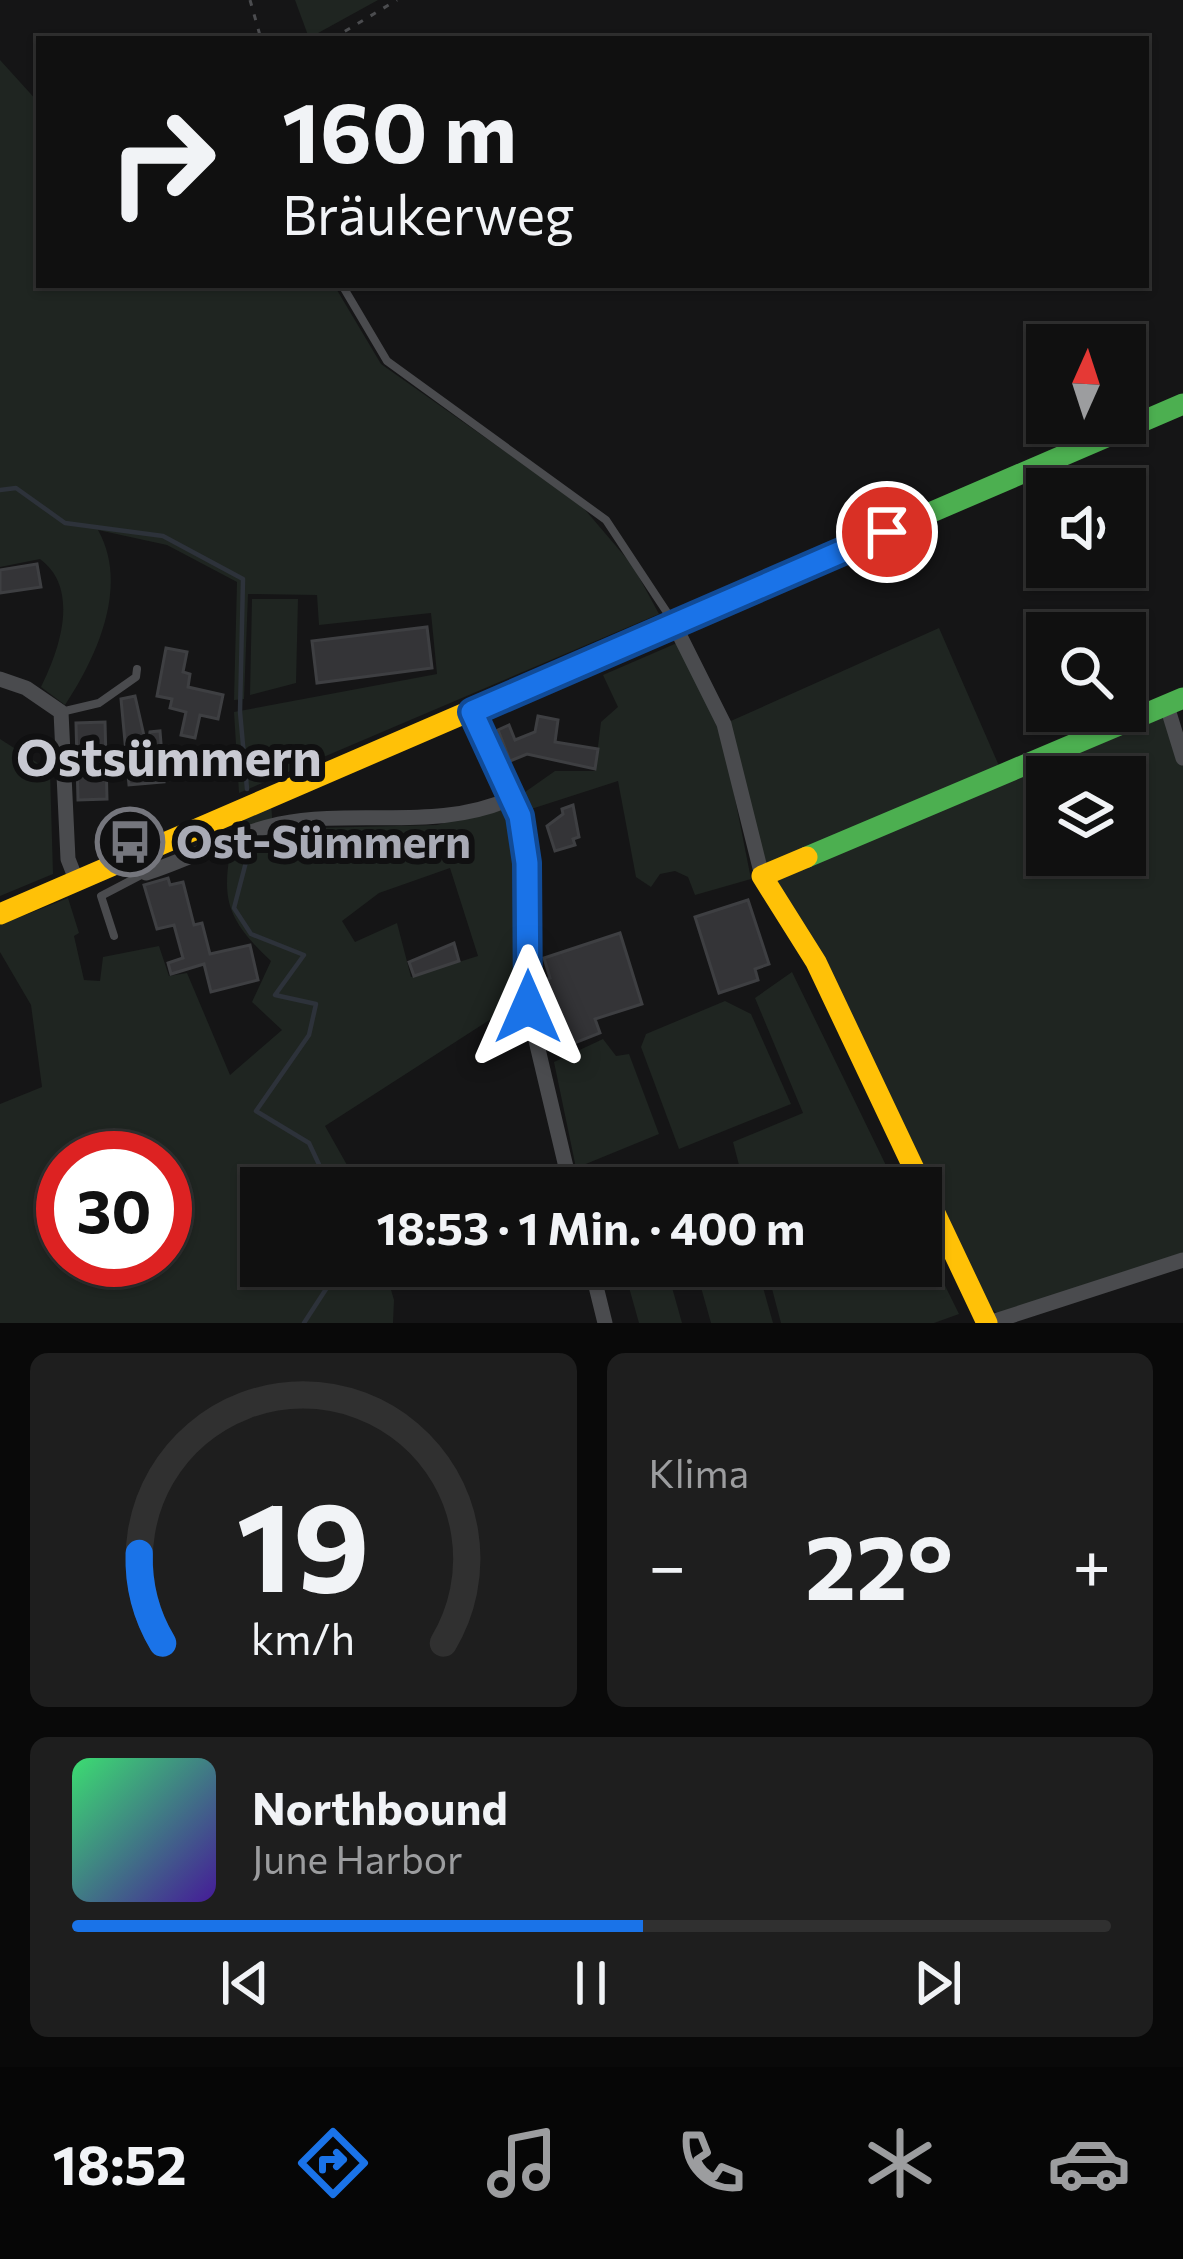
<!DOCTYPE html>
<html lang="de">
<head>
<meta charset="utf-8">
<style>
  body { margin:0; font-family:Commissioner,sans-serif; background:#1e1e1e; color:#f1f3f6; height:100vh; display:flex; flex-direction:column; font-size:45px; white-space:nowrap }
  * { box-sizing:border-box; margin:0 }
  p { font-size:39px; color:#9c9d9f }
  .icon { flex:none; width:66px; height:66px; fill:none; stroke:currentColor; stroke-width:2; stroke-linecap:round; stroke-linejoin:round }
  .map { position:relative; height:1323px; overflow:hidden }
  .side { display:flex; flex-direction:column; gap:30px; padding:30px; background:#090909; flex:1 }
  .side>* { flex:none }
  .guide { position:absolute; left:36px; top:36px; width:1113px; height:252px; border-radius:0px; box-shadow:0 3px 9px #0004,0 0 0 3px #303030; background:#101010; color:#f1f3f6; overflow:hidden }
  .needle { width:78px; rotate:3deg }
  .buttons { position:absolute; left:1026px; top:324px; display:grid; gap:24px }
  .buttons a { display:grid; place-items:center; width:120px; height:120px; border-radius:0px; background:#101010; box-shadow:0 3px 9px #0004,0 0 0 3px #303030; font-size:60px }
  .speed { position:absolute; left:36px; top:1131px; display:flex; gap:24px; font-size:60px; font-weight:700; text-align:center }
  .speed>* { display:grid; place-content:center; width:156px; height:156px; border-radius:50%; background:#101010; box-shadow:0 3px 9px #0004,0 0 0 3px #303030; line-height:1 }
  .speed .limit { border:18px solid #d22; background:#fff; color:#111 }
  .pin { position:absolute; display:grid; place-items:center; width:102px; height:102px; color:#fff; margin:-51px; border:6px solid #fff; border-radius:50%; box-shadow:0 3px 12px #0007 }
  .me { position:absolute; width:132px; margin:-66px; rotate:0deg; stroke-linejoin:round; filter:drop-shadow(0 0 9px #0008) }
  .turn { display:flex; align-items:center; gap:42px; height:252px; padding:0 48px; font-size:54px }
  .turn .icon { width:156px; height:156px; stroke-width:2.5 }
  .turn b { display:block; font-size:84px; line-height:102px }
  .big { font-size:90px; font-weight:700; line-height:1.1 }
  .side .tile { flex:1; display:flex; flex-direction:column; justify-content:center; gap:18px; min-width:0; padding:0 42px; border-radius:18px; background:#1e1e1e }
  .side .dial { align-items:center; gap:0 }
  .dial svg { height:312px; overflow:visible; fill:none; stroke:#303030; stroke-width:7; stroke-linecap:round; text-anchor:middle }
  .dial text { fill:#f1f3f6; stroke:none }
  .song { display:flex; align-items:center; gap:36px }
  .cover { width:144px; height:144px; border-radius:18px; background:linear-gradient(135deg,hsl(140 70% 55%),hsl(260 70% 35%)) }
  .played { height:12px; border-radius:6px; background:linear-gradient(90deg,#1a73e8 55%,#303030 55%) }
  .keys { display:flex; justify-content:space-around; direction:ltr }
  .heat { display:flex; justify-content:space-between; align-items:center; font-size:66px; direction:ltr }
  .side .tiles { flex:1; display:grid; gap:30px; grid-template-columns:1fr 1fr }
  .tile:last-child { grid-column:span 2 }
  .trip { position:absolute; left:240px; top:1167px; width:702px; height:120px; border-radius:0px; background:#101010; box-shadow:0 3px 9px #0004,0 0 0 3px #303030; font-weight:700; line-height:120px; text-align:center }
  .dock { display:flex; height:192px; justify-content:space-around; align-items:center; background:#060606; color:#9c9d9f }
  .dock .icon { width:84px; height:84px }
  .dock .active { color:#1a73e8 }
  .dock b { font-size:54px; color:#f1f3f6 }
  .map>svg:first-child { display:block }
  .green { fill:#1f2521; fill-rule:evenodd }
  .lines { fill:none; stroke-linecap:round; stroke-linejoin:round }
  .stream { stroke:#2d323a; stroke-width:4.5 }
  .building { fill:#343437; stroke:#3e3f42; stroke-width:3 }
  .path { stroke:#4b4c4f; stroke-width:3; stroke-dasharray:6 9; stroke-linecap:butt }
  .lane { stroke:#4a4b4e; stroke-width:8 }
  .street { stroke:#4a4b4e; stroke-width:15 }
  .fast { stroke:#4caf50; stroke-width:21 }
  .slow { stroke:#ffc107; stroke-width:21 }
  .route-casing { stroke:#114b97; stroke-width:30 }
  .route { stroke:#1a73e8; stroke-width:21 }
  .labels { text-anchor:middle; stroke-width:12; stroke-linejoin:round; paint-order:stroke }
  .poi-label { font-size:45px; font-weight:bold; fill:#a8aab5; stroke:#101011; text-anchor:start }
  .quarter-label { font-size:51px; font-weight:bold; fill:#c8c9d2; stroke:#101011 }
</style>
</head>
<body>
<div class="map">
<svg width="1183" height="1323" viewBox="0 0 1183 1323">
  <rect width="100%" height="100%" fill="#151516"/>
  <g class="green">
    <path d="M295,0H378L309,38Z"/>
    <path d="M0,60L39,103V285H334L381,364L581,505L633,566L659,614L239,793L234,712L437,674L431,613L319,625L317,595L248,594L244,699L234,700L237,582L167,545L98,530C129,585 98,655 65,705L41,687C59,651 81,589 40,559L0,567Z"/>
    <path d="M252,599H298L296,683L250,695Z"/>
    <path d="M939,628L1003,775L1167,706L1183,758V1256L1000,1315L985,1304L762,876L724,724ZM1047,777H1125V855H1047Z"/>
    <path d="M677,643L723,738L751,879L695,895L688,877L675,871L660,874L651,887L636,877L618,781L525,811L518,797L555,771H595L601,722L618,707L603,675Z"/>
    <path d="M0,739L50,771L53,874L0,896Z"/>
    <path d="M271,803L273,829L437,825L510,804L524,864L522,999L325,1126L360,1188H261V1266H384L394,1300L393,1323H0V1104L42,1087L31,1005L0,952V925L68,898L79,933L74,936L84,980L100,981L103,957L159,946L169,976L187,973L230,1075L282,1030L252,1002L271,961C215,909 224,889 236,818ZM450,868L478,956L411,977L397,923L355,942L342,921L379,893ZM63,1158H165V1260H63Z"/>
    <path d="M792,972L897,1188H745L733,1142L803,1113L755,998Z"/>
    <path d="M725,1001L751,1014L791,1104L679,1149L641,1047L646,1034Z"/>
    <path d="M603,1039L616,1056L629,1054L659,1134L576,1168L554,1062Z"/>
    <path d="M921,1237L959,1314L934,1323H781L766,1266H921Z"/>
    <path d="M623,1266H666L682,1323H639Z"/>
    <path d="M695,1266H757L773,1323H711Z"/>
  </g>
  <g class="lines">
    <g class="stream">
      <path d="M0,490L16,488L65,523L163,536L243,579L240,712L247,789"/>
      <path d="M252,839L234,908L251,934L304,955L275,995L316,1004L309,1035L256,1111L309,1143L330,1188"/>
      <path d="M304,1323L341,1266"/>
    </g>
  </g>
  <g class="building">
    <path d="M37,564L41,587L0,593V570Z"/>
    <path d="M427,627L432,668L317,683L312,641Z"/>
    <path d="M166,648L187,652L183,672L190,674L188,687L223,695L218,719L200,715L195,738L181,735L186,712L170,708L172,699L157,696Z"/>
    <path d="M135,696L147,749L150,732L160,731L164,782L129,785L121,699Z"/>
    <path d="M538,716L558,720L555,742L598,749L595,769L527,754L510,761L498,730L509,725L515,740L535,732Z"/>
    <path d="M105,722L107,799L78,800L76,723Z"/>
    <path d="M573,805L579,837L573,839L575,845L555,851L547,826L563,814L562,809Z"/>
    <path d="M168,878L170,885L183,882L194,925L202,923L210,954L250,945L258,980L211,992L204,964L171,974L168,963L183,958L174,925L157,929L144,885Z"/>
    <path d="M748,900L769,964L755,969L758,980L719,993L695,917Z"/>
    <path d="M620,933L642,1004L595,1019L600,1033L557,1050L550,1047L554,1032L540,990V982L550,978L544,958Z"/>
    <path d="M454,943L459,961L414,976L409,962Z"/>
  </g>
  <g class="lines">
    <g class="path">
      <path d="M250,0L261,39"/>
      <path d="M332,39L397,0"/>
    </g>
    <g class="lane">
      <path d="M342,285L387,361L606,520L672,620"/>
      <path d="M61,712L99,703L136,677L137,669"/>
      <path d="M114,936L101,896L145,873"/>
    </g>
    <g class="street">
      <path d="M675,626L724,724L762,876"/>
      <path d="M0,679L26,688L61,712L68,859L77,882"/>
      <path d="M1167,706L1183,758"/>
      <path d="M472,713L520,816L527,863L528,1007L571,1188"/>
      <path d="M141,855L146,873C191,859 234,834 279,824C358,808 436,832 512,798"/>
      <path d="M591,1266L605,1323"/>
      <path d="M989,1323L1183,1260"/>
    </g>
    <g class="fast">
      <path d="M639,638L1183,404"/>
      <path d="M807,857L1183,698"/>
    </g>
    <g class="slow">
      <path d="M807,857L762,876L816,962L987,1323"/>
      <path d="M0,914L639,638"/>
    </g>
  </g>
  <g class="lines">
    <defs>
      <path id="route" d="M528,1007L527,863L520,816L472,712L887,532"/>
    </defs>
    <use href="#route" class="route-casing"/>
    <use href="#route" class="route"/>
  </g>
  <defs>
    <symbol id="bus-ring" viewBox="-11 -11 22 22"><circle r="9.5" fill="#101011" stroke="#75767d" stroke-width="1.5"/><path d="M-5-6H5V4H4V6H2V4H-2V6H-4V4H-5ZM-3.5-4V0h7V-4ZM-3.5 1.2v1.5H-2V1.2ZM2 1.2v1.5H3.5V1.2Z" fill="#75767d"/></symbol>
  </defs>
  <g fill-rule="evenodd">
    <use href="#bus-ring" x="92" y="804" width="76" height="76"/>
  </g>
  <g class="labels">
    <g class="poi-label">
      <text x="176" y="858">Ost-Sümmern</text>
    </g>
    <g class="quarter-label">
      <text x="169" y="776">Ostsümmern</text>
    </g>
  </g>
</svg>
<div class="buttons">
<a><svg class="needle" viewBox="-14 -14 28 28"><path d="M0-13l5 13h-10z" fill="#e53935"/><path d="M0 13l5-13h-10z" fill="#9c9d9f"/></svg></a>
<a><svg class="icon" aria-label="sound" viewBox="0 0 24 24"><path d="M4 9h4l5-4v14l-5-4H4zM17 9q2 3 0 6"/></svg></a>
<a><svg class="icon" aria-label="search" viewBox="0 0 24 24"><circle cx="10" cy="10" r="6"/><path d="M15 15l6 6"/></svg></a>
<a><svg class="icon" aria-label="layers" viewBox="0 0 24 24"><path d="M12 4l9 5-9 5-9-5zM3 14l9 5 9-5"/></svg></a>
</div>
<div class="speed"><div class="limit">30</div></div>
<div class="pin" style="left:887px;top:532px;background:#d93025"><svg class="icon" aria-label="arrive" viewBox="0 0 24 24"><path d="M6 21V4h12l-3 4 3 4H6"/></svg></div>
<svg class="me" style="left:528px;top:1007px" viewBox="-20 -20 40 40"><path d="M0-17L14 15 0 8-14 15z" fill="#1a73e8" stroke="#fff" stroke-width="4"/></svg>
<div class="trip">18:53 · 1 Min. · 400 m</div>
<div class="guide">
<div class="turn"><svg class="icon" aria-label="right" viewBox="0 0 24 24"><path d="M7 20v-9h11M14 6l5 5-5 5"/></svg><div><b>160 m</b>Bräukerweg</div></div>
</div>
</div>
<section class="side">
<div class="tiles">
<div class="tile dial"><svg viewBox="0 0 100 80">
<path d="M14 69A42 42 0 1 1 86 69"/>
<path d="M14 69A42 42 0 0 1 8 46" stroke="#1a73e8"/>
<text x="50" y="56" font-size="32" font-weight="700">19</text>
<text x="50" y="72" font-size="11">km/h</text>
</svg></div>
<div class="tile"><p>Klima</p>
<div class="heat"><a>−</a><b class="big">22°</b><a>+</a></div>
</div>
<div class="tile">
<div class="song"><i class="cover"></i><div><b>Northbound</b><p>June Harbor</p></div></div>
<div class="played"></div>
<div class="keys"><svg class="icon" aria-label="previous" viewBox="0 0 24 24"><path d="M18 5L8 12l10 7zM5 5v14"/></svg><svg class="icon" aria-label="pause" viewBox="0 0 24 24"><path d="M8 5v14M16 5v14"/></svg><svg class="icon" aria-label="next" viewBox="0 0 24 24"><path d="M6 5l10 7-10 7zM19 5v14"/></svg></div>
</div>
</div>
</section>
<nav class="dock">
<b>18:52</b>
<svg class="icon active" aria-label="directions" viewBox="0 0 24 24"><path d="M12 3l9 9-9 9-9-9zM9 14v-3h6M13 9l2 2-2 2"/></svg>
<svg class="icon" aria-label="music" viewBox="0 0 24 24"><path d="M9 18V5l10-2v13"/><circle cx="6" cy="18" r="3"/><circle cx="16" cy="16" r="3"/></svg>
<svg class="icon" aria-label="phone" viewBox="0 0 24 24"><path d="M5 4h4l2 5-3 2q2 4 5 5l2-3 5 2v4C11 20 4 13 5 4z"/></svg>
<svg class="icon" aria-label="climate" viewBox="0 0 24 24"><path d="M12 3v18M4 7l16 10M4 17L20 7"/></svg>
<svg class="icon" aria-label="car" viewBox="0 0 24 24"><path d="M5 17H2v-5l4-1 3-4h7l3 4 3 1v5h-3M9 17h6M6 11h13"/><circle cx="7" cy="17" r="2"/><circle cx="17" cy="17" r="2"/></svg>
</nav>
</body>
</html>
